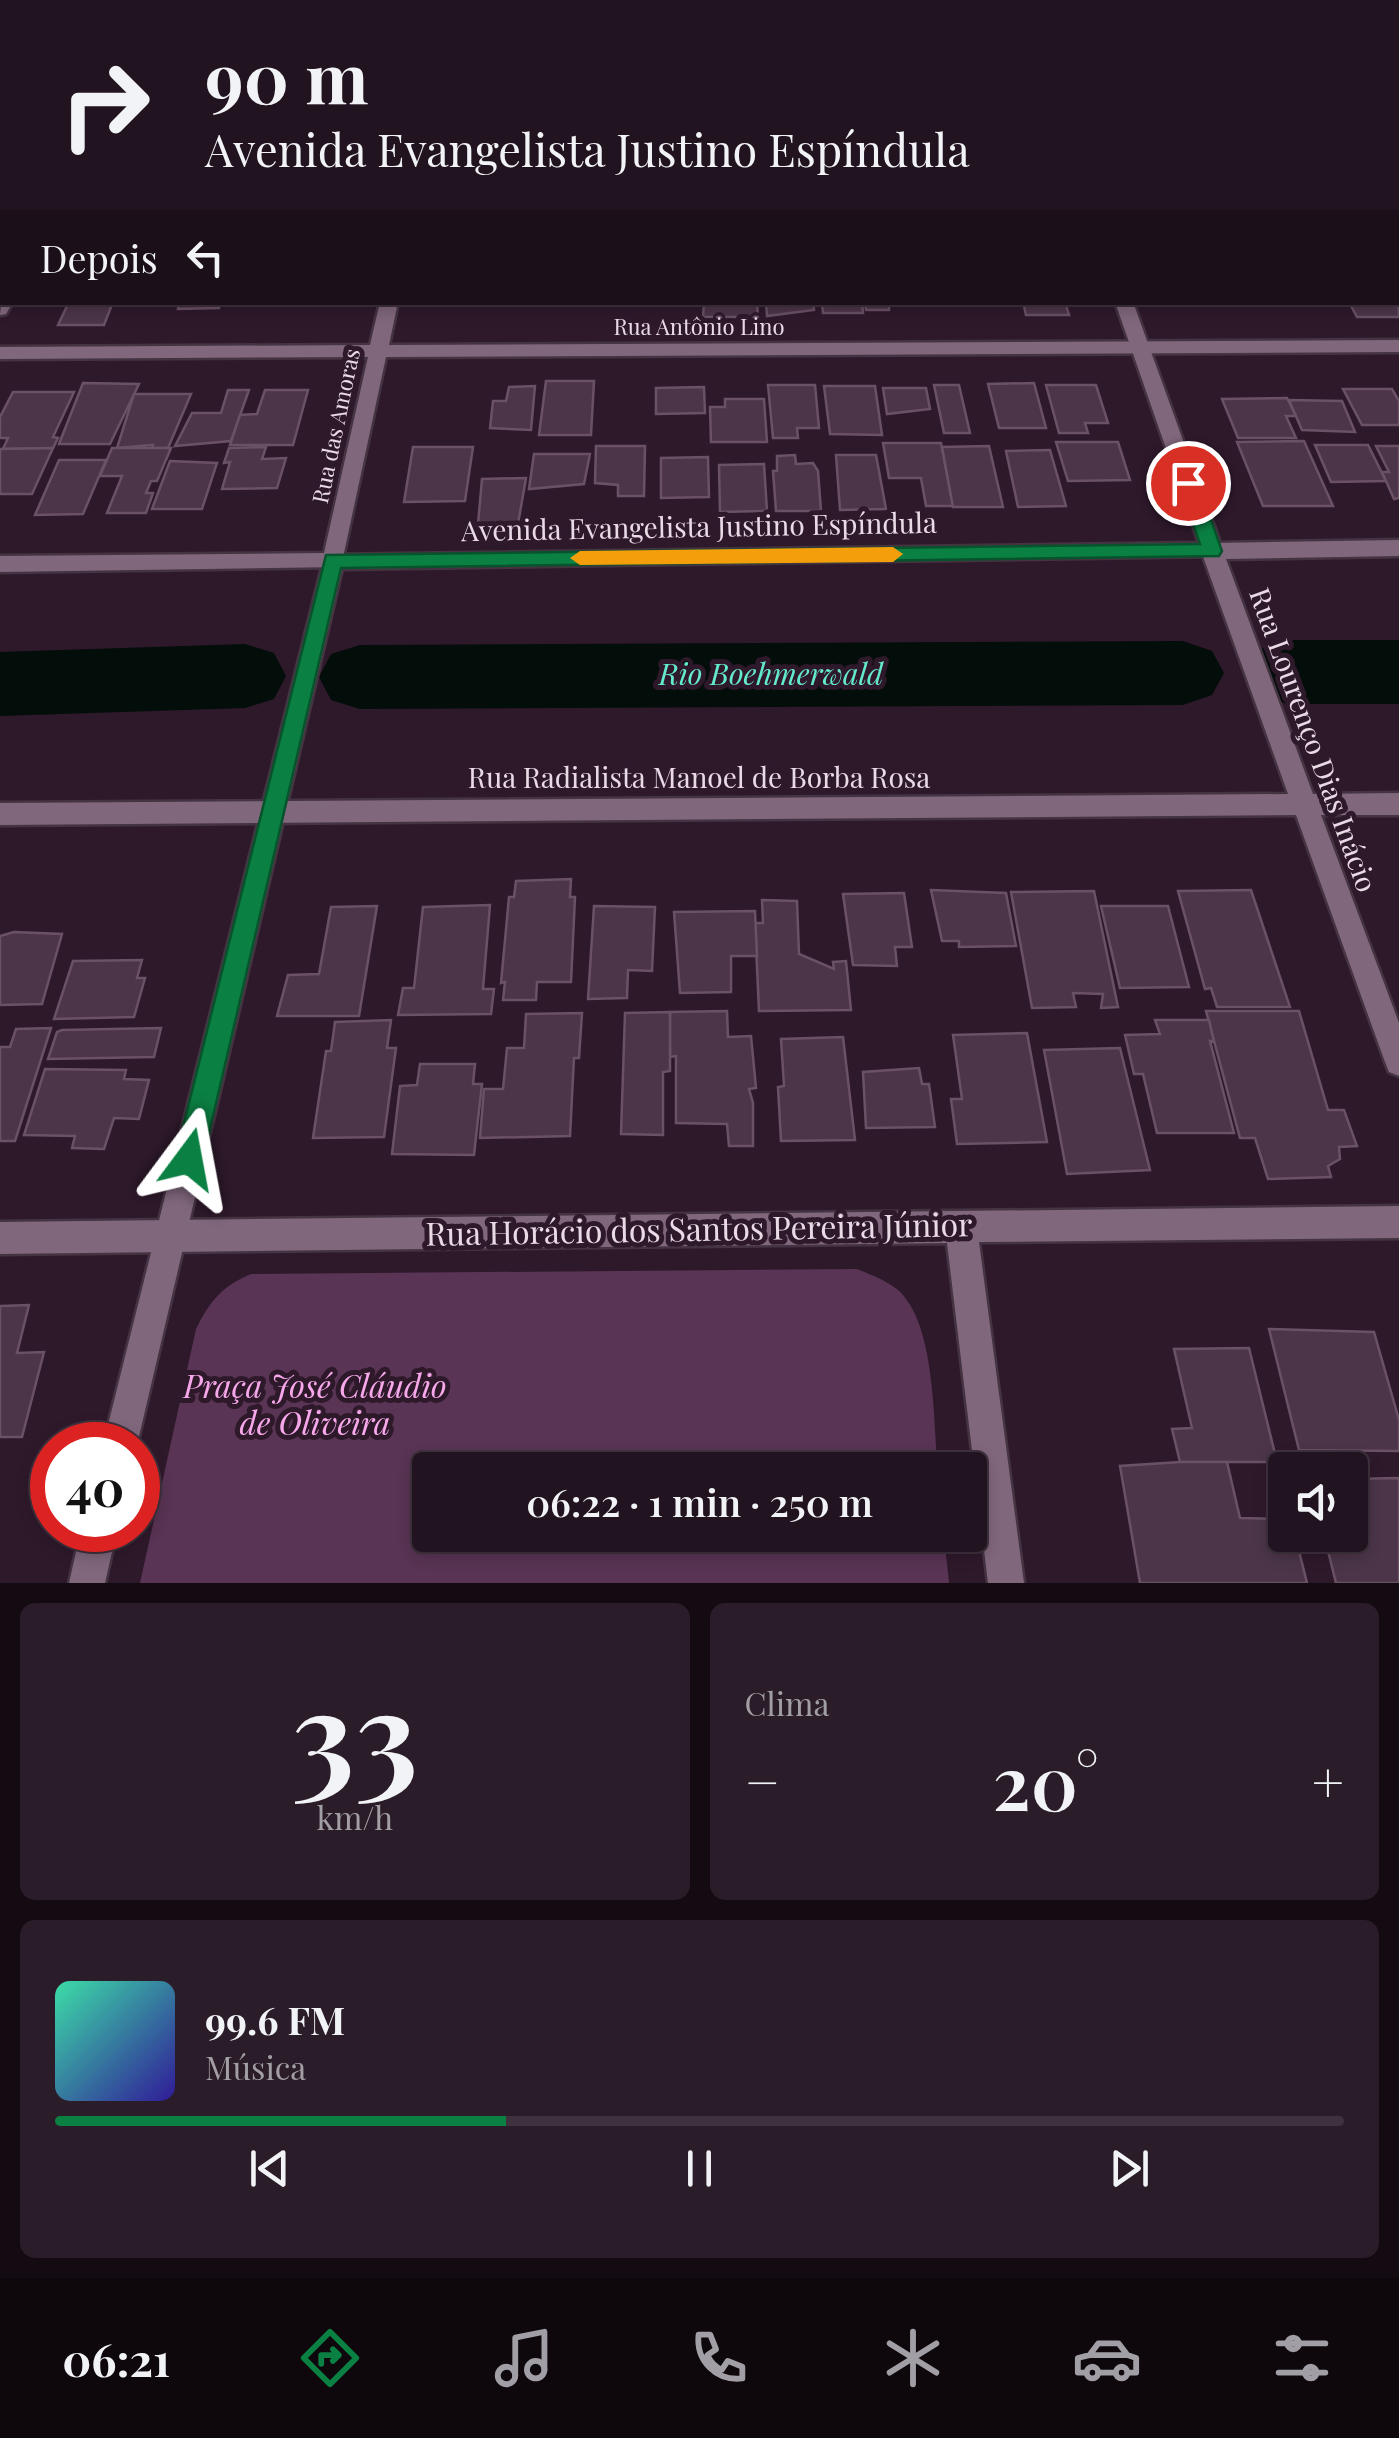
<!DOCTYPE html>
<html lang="pt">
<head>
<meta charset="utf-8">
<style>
  body { margin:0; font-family:"Playfair Display",serif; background:#2a1c29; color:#f1f3f6; height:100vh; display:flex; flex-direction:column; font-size:38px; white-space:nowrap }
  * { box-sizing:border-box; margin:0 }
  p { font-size:32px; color:#a29ea5 }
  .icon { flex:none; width:55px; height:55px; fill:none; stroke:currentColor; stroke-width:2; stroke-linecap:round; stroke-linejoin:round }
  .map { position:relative; height:1583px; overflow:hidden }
  .panel { display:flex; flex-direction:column; gap:20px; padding:20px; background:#130a12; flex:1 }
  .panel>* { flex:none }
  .guide { position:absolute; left:0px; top:0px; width:1400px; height:305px; box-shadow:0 5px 15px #0003,0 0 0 2px #3f323e; background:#221320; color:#f1f3f6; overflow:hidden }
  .fabs { position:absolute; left:1268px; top:1452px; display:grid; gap:20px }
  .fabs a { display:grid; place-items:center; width:100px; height:100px; border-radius:10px; background:#221320; box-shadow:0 5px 15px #0003,0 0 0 2px #3f323e; font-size:50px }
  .speed { position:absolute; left:30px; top:1422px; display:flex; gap:20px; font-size:50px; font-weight:700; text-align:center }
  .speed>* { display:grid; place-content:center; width:130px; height:130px; border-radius:50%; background:#221320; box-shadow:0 5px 15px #0003,0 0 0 2px #3f323e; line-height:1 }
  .speed .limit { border:15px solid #d22; background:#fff; color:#111 }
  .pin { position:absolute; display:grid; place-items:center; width:85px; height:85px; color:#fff; margin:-42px; border:5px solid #fff; border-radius:50%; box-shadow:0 2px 10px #0007 }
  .me { position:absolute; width:110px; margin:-55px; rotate:13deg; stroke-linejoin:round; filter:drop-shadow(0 0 8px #0008) }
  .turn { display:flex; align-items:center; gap:35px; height:210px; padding:0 40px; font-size:45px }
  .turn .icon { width:130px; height:130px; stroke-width:2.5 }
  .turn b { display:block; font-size:70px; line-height:85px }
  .then { display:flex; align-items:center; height:95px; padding:0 40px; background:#0003; gap:20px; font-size:38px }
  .big { font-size:75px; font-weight:600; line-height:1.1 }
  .panel .widget { flex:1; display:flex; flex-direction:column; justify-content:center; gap:15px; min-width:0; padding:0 35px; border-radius:15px; background:#2a1c29 }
  .panel .dial { align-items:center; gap:0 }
  .dial b { font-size:130px; line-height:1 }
  .song { display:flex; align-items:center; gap:30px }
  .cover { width:120px; height:120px; border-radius:15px; background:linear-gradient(135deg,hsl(160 70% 55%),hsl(250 70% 35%)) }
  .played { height:10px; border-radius:5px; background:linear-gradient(90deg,#0b8043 35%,#3f323e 35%) }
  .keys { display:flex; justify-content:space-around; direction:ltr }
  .heat { display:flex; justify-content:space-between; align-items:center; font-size:55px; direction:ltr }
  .panel .tiles { flex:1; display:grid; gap:20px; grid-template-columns:1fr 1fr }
  .widget:last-child { grid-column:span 2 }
  .trip { position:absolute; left:412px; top:1452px; width:575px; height:100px; border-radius:10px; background:#221320; box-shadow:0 5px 15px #0003,0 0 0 2px #3f323e; font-weight:600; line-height:100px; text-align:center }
  .menu { display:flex; height:160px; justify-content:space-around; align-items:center; background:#0e080d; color:#a29ea5 }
  .menu .icon { width:70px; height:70px }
  .menu .on { color:#0b8043 }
  .menu b { font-size:45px; color:#f1f3f6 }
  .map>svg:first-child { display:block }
  .green { fill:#593454 }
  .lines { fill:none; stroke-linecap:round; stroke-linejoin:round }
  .river { fill:#030d0a; fill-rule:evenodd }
  .building { fill:#4c3549; stroke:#6a5166; stroke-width:2.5 }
  .minor-casing { stroke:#443341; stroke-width:5 }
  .tertiary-casing { stroke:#443341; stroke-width:5 }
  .minor { fill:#81677c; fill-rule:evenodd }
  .tertiary { fill:#81677c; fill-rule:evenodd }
  .route { fill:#0b8043; stroke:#07532c; stroke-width:2.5 }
  .slow { fill:#f59e0b }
  .labels { text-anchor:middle; stroke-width:10; stroke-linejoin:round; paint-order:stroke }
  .far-street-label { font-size:22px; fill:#e9dae6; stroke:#2e192b }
  .street-label { font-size:28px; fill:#e9dae6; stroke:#2e192b }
  .water-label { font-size:30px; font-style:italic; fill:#64eacc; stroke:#2e192b }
  .near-street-label { font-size:32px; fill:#e9dae6; stroke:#2e192b }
  .near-park-label { font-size:32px; font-style:italic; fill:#f7a8eb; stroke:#2e192b }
</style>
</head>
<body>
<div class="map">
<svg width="1399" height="1583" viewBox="0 0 1399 1583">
  <rect width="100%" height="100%" fill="#2e192b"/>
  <path class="green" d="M857,1269C871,1275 886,1280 898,1290C936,1324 933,1421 938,1470H430V1535H944L949,1583H140L196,1329C210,1301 222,1286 251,1274Z"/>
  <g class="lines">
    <g class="river">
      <path d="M1287,640H1399V704H1287L1258,694L1246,672L1258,650Z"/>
      <path d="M1183,641L1212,651L1224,673L1212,695L1183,705L360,709L331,700L319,677L331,654L360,645Z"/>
      <path d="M245,644L274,653L286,676L274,699L245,708L0,716V652Z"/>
    </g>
  </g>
  <g class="building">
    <path d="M1398,296L1399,317H1357L1349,302H1398Z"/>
    <path d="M69,302H113L104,325H58Z"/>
    <path d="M180,302H221L219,308L178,309Z"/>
    <path d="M704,302H757L758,317H703Z"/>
    <path d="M766,302H813L814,310L767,316Z"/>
    <path d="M822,302H862L863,313H823Z"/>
    <path d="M865,302H917V304H889V310H866Z"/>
    <path d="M1023,302H1065L1069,315H1026Z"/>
    <path d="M546,381H594L591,435H539Z"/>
    <path d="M83,383L139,384L110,444H59Z"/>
    <path d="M1034,383L1046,428H999L988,384Z"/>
    <path d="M768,385H815L819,428H797L798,438H773Z"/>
    <path d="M934,385H959L970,433H944Z"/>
    <path d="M1046,385H1096L1108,423H1085L1088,433H1059Z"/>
    <path d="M535,386L531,430L490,428L493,401H506L509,387Z"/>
    <path d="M824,386H875L882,435L830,434Z"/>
    <path d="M704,387L705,413L656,414V388Z"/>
    <path d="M883,388H926L930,409L887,414Z"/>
    <path d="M1343,389H1392L1399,401V425H1362Z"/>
    <path d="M228,390H249L231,441L175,446L192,413H221Z"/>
    <path d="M265,390H308L293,445H230L240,415L257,414Z"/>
    <path d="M13,392H74L53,437L58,438L53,448L3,449L8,438H0V417Z"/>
    <path d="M134,394H191L168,448H152L153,445L117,448Z"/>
    <path d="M1287,398L1296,416H1286L1296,438H1238L1222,399Z"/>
    <path d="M725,399H764L767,442H711L710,407H725Z"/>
    <path d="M1289,400L1342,401L1355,432L1302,430Z"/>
    <path d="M1304,441L1333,506H1263L1237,442Z"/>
    <path d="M1056,442H1118L1130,480L1068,481Z"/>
    <path d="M883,443H941L953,506H926L921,478H889Z"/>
    <path d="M1315,445H1368L1386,481L1331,482Z"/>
    <path d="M596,446H645L644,496H618V485L595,483Z"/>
    <path d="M989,446L1003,507H953L942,447Z"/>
    <path d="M1376,446H1399V498L1394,499L1382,472H1389Z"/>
    <path d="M266,447L262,459L286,458L277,488L222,489L230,462L224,463L229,448Z"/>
    <path d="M413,447H473L465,501L404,502Z"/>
    <path d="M53,448L32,494H0V449Z"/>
    <path d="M112,448H171L157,481H151L146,493H153L146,513H107L122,476H100Z"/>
    <path d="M1050,450L1066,506L1018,507L1006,451Z"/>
    <path d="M534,454H590L584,484L529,489Z"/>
    <path d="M795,455L796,464L813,463L818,471L821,511H776L773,471H777V456Z"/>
    <path d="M836,455H876L886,509L840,510Z"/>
    <path d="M708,457L709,497L661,498V458Z"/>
    <path d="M59,460H106L83,514L35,515Z"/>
    <path d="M170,461L217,463L202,509H152Z"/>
    <path d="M764,464L767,511L720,512L719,465Z"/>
    <path d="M526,478L518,524H478L482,479Z"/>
    <path d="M571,879L570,897H575L571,982H537L536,1000H503L505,982L501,983L509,897H514L516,881Z"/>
    <path d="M931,890L1006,893L1016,946L959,947V941H942Z"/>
    <path d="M1251,890L1290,1007H1217L1211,988L1205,989L1178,891Z"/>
    <path d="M1094,891L1118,1007L1101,1008L1103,994L1073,993L1076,1007L1032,1008L1011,892Z"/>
    <path d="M904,893L912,947H895L897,966L853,965L843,894Z"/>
    <path d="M762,900L797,901L799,954L834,969L833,962L846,961L851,1010L759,1011L755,923H763Z"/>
    <path d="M490,905L483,989H494L491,1014L398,1015L403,988H414L423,907Z"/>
    <path d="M377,906L359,1016H277L288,975L319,974L331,907Z"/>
    <path d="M594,906L655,907L652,971L628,970L627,998L588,999Z"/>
    <path d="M1101,906H1168L1189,987L1120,988Z"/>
    <path d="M755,911L757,956H731V992L680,993L674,912Z"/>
    <path d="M14,932L62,934L42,1004L0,1005V936Z"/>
    <path d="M142,960L137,978H145L134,1017L54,1019L73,961Z"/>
    <path d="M727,1011L728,1037L751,1036L756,1088L749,1089L753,1103V1146H729L727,1124L676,1123V1056L670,1057V1012Z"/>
    <path d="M1206,1011H1299L1328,1110H1344L1357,1146L1339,1147L1340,1159L1328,1166L1331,1177L1268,1179L1255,1138H1240Z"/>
    <path d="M670,1012V1071L663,1072V1135L621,1134L625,1013Z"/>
    <path d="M582,1013L579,1058H574L570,1136L480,1138L484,1089H503L507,1048H524L526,1014Z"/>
    <path d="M391,1020L387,1048H396L384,1137L313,1138L326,1051H331L335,1022Z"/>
    <path d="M1155,1020H1209L1214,1042L1210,1041L1234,1133H1157L1143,1074H1134L1125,1035L1160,1034Z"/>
    <path d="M51,1028L15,1141H0V1047H10L16,1029Z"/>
    <path d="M161,1028L154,1057L48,1059L57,1032L62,1030Z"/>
    <path d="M1027,1033L1047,1142L957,1144L951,1099H962L953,1035Z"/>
    <path d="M843,1037L855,1140L781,1141L778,1087L784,1086L781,1039Z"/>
    <path d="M1120,1048L1150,1170L1067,1174L1044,1050Z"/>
    <path d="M420,1064H475L473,1084H482L474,1155L392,1154L400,1086L417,1085Z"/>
    <path d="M919,1068L922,1084H929L935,1127L866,1128L863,1072Z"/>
    <path d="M45,1069L126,1070L124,1079L149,1080L139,1119L114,1118L104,1149L72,1148L75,1136L24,1135Z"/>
    <path d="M29,1305L17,1353L44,1352L22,1437H0V1306Z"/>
    <path d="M1269,1329L1374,1332L1399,1420V1451L1299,1450Z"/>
    <path d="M1249,1348L1277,1462H1180L1172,1429L1192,1428L1174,1349Z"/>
    <path d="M1180,1462H1227L1240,1518L1283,1519L1285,1535H1295L1307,1583H1140L1120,1466Z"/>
    <path d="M1399,1478V1583H1336L1324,1535H1350V1479Z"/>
  </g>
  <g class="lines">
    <defs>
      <g id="minor">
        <path d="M447,0H461V2H448Z"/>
        <path d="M727,0H741V2H728Z"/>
        <path d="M1008,0H1022L1023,2H1010Z"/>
        <path d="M1293,0H1307L1309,2H1295Z"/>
        <rect x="1398" y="175" width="1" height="10"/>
        <path d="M2,297V302H13L6,314L0,315Z"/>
        <path d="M380,302H398L389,345L1399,340V352L386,357L341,567L0,572V556L324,553L368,357L0,359V347L370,345Z"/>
        <path d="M1399,540V556L1226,559L1313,794L1399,793V815H1321L1399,1023V1076L1389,1072L1385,1062L1296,815L0,825V803L1288,794L1201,551L1212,543Z"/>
        <path d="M1399,1206V1238L979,1242L1024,1583H988L947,1243L0,1254V1222Z"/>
      </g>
      <g id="tertiary">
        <rect x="1398" y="47" width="1" height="8"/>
        <rect x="0" y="69" width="2" height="8"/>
        <path d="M1115,302H1133L1223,551L1220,556L342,569L137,1445H103L325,555L1199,543Z"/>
        <path d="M81,1530H117L105,1583H69Z"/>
      </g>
    </defs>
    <use href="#minor" class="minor-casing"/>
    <use href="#tertiary" class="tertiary-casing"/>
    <use href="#minor" class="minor"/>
    <use href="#tertiary" class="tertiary"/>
  </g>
  <path class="route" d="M1188,477L1198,483L1222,551L1219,556L341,568L203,1159L199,1169L189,1173L179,1169L175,1159L326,555L1200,544L1179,483Z"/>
  <path class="slow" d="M893,547L903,554L893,562L580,565L570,558L580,551Z"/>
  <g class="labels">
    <g class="far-street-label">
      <text x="699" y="335">Rua Antônio Lino</text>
      <text transform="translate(336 426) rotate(-78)" y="8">Rua das Amoras</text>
    </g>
    <g class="street-label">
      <text transform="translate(699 527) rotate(-1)" y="10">Avenida Evangelista Justino Espíndula</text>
      <text transform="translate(1313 740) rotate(70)" y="10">Rua Lourenço Dias Inácio</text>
      <text x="699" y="788">Rua Radialista Manoel de Borba Rosa</text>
    </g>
    <g class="water-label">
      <text x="771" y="685">Rio Boehmerwald</text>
    </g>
    <g class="near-street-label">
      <text transform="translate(699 1230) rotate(-1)" y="11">Rua Horácio dos Santos Pereira Júnior</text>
    </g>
    <g class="near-park-label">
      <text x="315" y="1398">Praça José Cláudio<tspan x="315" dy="37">de Oliveira</tspan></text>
    </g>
  </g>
</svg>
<div class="fabs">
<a><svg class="icon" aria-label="sound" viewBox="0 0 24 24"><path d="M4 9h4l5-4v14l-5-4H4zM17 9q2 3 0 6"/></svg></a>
</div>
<div class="speed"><div class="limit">40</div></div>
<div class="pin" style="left:1188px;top:483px;background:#d93025"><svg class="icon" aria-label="arrive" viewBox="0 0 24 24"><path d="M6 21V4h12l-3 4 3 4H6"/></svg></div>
<svg class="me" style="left:189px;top:1159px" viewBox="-20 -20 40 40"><path d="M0-17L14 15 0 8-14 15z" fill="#0b8043" stroke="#fff" stroke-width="4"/></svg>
<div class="trip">06:22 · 1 min · 250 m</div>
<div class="guide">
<div class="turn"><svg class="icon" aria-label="right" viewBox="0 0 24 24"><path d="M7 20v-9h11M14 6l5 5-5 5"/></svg><div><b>90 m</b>Avenida Evangelista Justino Espíndula</div></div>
<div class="then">Depois<svg class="icon" aria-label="left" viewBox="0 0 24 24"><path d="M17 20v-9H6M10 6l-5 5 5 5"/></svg></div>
</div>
</div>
<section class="panel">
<div class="tiles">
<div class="widget dial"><b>33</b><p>km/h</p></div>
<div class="widget"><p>Clima</p>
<div class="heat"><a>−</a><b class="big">20°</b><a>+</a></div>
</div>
<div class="widget">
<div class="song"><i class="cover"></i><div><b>99.6 FM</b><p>Música</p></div></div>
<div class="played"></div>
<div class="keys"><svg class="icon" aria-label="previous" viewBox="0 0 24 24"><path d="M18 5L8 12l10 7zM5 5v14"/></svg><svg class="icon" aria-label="pause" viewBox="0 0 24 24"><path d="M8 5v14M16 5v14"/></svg><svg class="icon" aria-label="next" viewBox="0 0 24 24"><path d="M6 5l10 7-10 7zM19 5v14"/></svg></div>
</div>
</div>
</section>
<nav class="menu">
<b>06:21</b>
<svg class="icon on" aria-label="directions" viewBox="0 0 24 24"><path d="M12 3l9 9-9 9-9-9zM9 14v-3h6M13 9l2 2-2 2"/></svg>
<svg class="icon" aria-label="music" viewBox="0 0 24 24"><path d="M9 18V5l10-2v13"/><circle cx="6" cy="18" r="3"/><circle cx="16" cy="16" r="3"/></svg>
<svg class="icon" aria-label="phone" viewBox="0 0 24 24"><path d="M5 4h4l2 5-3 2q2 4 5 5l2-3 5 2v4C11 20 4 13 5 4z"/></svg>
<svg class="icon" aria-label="climate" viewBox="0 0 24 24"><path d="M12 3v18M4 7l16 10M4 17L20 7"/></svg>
<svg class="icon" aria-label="car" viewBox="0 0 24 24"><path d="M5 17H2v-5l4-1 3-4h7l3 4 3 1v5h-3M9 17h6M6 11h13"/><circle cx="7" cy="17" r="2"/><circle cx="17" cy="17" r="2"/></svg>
<svg class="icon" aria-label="filters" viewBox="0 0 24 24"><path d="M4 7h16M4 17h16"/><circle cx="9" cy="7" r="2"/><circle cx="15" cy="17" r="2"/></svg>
</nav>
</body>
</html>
